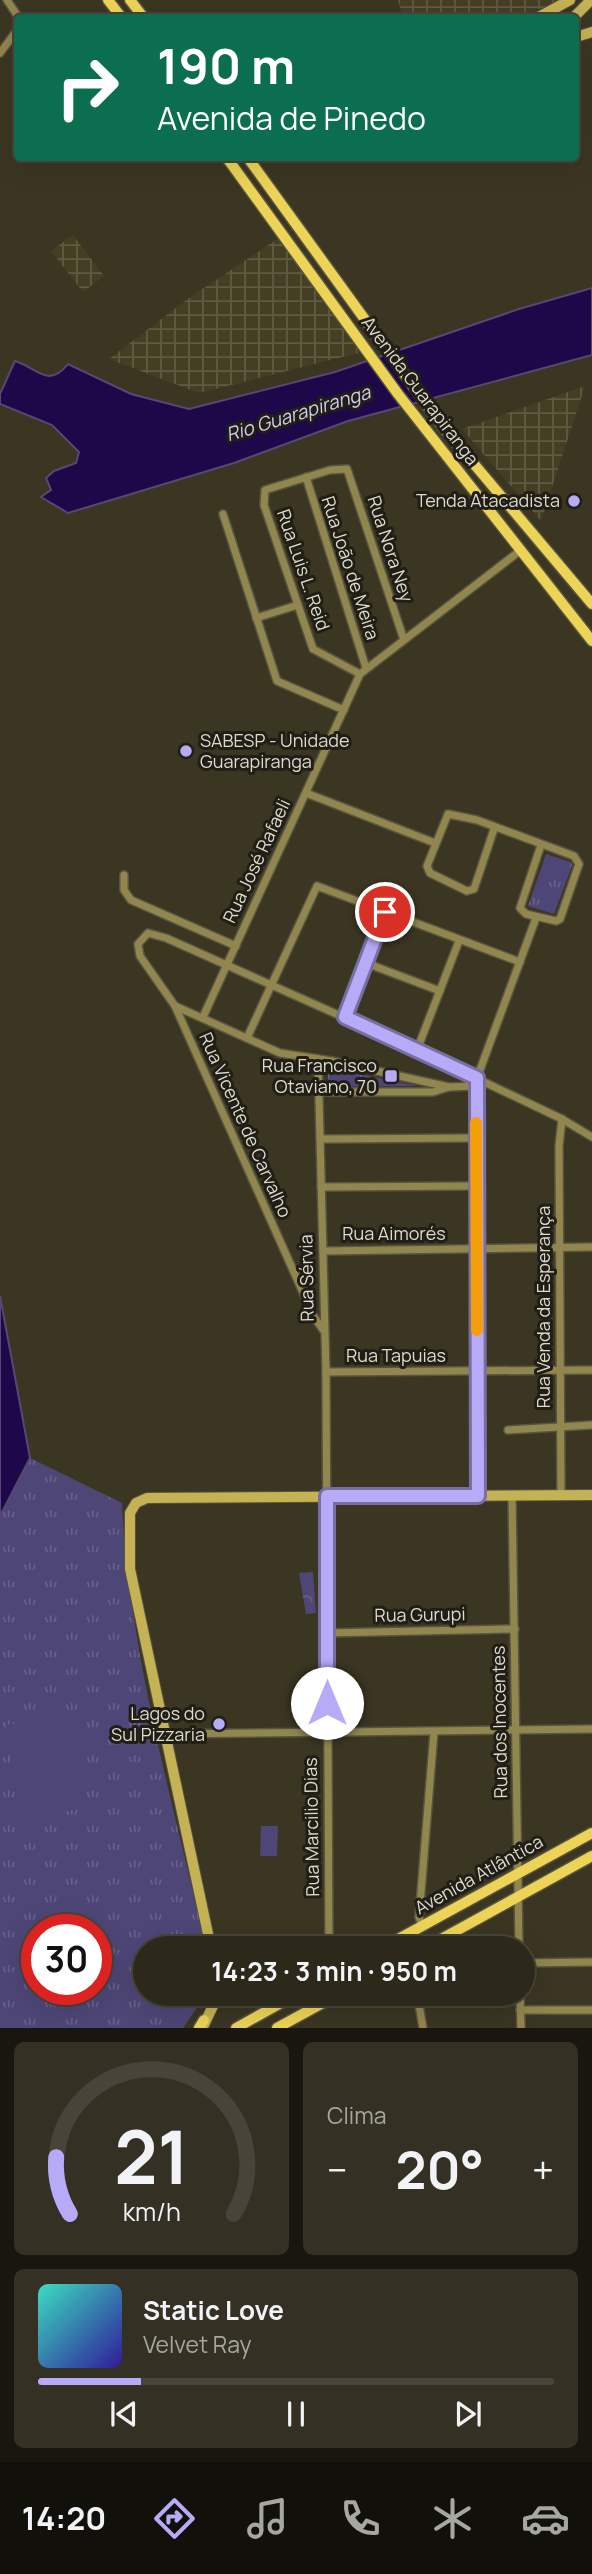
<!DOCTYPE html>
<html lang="pt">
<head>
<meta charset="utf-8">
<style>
  body { margin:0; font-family:Manrope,sans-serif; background:#343023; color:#f1f3f6; height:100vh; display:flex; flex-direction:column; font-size:26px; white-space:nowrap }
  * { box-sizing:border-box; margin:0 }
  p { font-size:23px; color:#a6a6a2 }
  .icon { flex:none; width:38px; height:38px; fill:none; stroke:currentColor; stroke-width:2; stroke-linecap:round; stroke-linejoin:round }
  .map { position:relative; height:2028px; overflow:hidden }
  .drawer { display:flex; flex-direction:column; gap:14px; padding:14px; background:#18160e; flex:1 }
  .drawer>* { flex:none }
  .hud { position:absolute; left:14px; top:14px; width:565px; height:147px; border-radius:7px; box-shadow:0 7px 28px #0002,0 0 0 2px #484439; background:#0b6e4f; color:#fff; overflow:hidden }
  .speed { position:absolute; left:21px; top:1914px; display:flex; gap:14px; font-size:35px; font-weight:700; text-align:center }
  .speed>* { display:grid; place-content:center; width:91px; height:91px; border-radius:50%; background:#2c281a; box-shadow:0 7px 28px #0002,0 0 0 2px #484439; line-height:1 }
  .speed .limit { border:10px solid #d22; background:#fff; color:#111 }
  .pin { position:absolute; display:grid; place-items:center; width:60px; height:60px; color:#fff; margin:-30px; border:4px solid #fff; border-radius:50%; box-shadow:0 2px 7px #0007 }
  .me { position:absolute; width:77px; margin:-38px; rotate:0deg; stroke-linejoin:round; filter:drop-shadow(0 0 5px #0008) }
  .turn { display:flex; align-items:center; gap:24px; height:147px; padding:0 28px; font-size:32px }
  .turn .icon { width:91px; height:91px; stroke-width:2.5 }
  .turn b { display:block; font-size:49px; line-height:60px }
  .big { font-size:52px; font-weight:700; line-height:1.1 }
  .drawer .tile { flex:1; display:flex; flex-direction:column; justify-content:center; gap:10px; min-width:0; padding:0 24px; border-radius:10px; background:#343023 }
  .drawer .dial { align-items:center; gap:0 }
  .dial svg { height:182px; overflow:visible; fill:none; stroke:#484439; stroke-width:7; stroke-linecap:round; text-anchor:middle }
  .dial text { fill:#f1f3f6; stroke:none }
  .song { display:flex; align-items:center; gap:21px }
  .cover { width:84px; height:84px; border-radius:10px; background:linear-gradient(135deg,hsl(170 70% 55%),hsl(250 70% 35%)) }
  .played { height:7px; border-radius:4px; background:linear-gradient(90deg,#b7abf8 20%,#484439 20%) }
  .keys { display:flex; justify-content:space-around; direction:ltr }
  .heat { display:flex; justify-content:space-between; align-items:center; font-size:38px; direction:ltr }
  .drawer .tiles { flex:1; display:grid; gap:14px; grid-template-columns:1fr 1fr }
  .tile:last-child { grid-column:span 2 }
  .trip { position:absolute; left:133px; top:1936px; width:402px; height:70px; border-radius:35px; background:#2c281a; box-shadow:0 7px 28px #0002,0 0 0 2px #484439; font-weight:700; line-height:70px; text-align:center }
  .dock { display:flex; height:112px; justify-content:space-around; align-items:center; background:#12100a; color:#a6a6a2 }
  .dock .icon { width:49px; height:49px }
  .dock .active { color:#b7abf8 }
  .dock b { font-size:32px; color:#f1f3f6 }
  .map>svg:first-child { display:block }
  .industrial { fill:url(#industrial-grid) }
  .grass { fill:url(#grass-tufts); fill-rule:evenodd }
  .forest { fill:url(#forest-crowns) }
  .pitch { fill:#4e4676 }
  .water { fill:#1f084a; stroke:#584772; stroke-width:2 }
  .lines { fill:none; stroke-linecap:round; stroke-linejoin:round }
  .street-casing { stroke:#585441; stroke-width:10 }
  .secondary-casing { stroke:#585441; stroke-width:12 }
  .primary-casing { stroke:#585441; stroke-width:13 }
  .street { stroke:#91864e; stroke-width:7 }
  .secondary { stroke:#c5b255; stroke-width:10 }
  .primary { stroke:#edd457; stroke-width:10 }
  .route-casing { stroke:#776fa1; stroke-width:18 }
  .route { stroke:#b7abf8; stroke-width:12 }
  .slow { stroke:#f59e0b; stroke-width:12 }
  .poi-dot { fill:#b7abf8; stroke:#201e15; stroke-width:2.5 }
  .labels { text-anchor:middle; stroke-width:6; stroke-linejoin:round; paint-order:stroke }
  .street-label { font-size:18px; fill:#dddbce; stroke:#201e15 }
  .poi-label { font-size:18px; fill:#dddbce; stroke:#201e15; text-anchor:end }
  .water-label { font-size:19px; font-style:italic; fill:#d1ccf5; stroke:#201e15 }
</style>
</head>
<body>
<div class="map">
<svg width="592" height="2028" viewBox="0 0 592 2028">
  <defs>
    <pattern id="industrial-grid" width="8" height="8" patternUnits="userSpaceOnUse" patternTransform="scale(1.75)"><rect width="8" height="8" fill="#443f23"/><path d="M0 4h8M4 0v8" fill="none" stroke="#5f5a42"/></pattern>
    <pattern id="grass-tufts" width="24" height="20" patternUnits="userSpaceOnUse" patternTransform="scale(1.75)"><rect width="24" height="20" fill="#4e4676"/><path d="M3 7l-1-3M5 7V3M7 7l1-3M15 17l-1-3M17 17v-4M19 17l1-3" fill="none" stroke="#676088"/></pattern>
    <pattern id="forest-crowns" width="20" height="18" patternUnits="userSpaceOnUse" patternTransform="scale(1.75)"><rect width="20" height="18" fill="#4e4676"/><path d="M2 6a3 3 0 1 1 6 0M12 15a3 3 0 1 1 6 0" fill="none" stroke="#676088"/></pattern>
  </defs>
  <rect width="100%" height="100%" fill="#3b3622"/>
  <g class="industrial">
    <path d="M398,0H559L553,5L512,18L403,17Z"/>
    <path d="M73,235L104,276L83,292L51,251Z"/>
    <path d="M279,238L357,346L358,353L199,393L109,359L189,298Z"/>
    <path d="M585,386L541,521L462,429Z"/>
  </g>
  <g class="grass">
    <path d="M546,854L573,863L554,914L528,906Z"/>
    <path d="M328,1068L418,1086L328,1087Z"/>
    <path d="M30,1458L122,1503C129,1653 173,1802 206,1948H145V1993H207L183,2028H0V1516ZM37,1930H96V1990H37Z"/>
  </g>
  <path class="forest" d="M313,1572L316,1613L306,1614L299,1573Z"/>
  <g class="pitch">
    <path d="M74,1715L87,1808L20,1818L6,1725Z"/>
    <path d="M261,1826H278L277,1856H260Z"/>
  </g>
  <g class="water">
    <path d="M592,288V355L348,421L234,463L68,513L41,497L51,490L46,478L54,471L76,463L79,452L52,425L0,404V394L15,361C38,368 48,389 68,364L131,394L189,409L335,372L519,309Z"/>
    <path d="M0,1296L30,1458L0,1516Z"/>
  </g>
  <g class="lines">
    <defs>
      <g id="street">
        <path d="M7,0L19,18"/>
        <path d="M0,53L18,29"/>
        <path d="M306,477L366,668"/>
        <path d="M223,514L277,681L344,710"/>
        <path d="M256,618L298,605"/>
        <path d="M360,674L313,649L264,505L265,490L330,470L347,469L404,640"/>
        <path d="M306,793L435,843"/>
        <path d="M494,829L474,889L467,891L430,873L427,866L448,814L477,820L574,856L579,864L560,919L556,921L526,914L520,908L541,845"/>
        <path d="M124,875V890L131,900L236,946"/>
        <path d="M366,963L440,991"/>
        <path d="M175,1006L314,1317L324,1331"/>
        <path d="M203,1017L360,674L521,550"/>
        <path d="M345,1017L385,912"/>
        <path d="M247,1038L317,886L520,962"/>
        <path d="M417,1050L459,941"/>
        <path d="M318,1059L326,1372L329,1948"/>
        <path d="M477,1086L449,1087L332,1061L280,1053L175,1006L140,956L138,944L148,933L166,938L417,1050L562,1119L592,1137"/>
        <path d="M319,1092H433L449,1087"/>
        <path d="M321,1139L476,1138"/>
        <path d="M321,1187L476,1186"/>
        <path d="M323,1251L592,1247"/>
        <path d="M326,1372L592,1370"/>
        <path d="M508,1430L592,1425"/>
        <path d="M478,1496L477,1078L536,918"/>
        <path d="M512,1496L519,1948"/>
        <path d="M561,1496L559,1146L562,1119"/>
        <path d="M326,1633L515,1629"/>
        <path d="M163,1734L592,1729"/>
        <path d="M422,1926L419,1917L434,1732"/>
        <path d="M523,1963L592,1962"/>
        <path d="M417,1993L423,2028"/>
        <path d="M520,1993L521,2028"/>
        <path d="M520,2010H592"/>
      </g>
      <g id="secondary">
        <path d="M537,18L570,0"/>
        <path d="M573,18L591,0"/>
        <path d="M576,37L592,32"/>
        <path d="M211,1948L130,1569V1513L136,1503L147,1498L592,1495"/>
        <path d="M203,2027L219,1993"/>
      </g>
      <g id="primary">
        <path d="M108,0L122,18"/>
        <path d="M130,0L144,18"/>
        <path d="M227,158L398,394L592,641"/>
        <path d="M248,158L442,426L592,604"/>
        <path d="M382,1948L592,1833"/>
        <path d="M425,1948L592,1856"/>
        <path d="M199,2028L204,2020"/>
        <path d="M236,2028L299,1993"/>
        <path d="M277,2028L341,1993"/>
      </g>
    </defs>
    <use href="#street" class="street-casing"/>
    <use href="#secondary" class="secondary-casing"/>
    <use href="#primary" class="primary-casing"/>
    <use href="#street" class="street"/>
    <use href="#secondary" class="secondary"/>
    <use href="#primary" class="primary"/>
  </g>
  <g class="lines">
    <defs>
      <path id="route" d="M327,1703V1496H478L477,1078L345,1017L385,912"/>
    </defs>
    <use href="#route" class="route-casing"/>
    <use href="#route" class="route"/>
    <path class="slow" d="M476,1123L477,1330"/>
  </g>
  <g class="poi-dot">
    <circle cx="574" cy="501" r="7"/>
    <circle cx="186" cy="751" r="7"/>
    <rect x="384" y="1069" width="14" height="14" rx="3.5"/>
    <circle cx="219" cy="1724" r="7"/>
  </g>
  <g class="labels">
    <g class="street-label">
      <text transform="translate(420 391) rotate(53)" y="6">Avenida Guarapiranga</text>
      <text transform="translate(390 549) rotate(72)" y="6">Rua Nora Ney</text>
      <text transform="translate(350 568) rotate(72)" y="6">Rua João de Meira</text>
      <text transform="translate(303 570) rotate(71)" y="6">Rua Luis L. Reid</text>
      <text transform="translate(257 861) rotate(-65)" y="6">Rua José Rafaeli</text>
      <text transform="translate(245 1125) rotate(66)" y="6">Rua Vicente de Carvalho</text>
      <text x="394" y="1240">Rua Aimorés</text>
      <text transform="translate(307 1278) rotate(-91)" y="6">Rua Sérvia</text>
      <text transform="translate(544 1307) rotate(-90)" y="6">Rua Venda da Esperança</text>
      <text x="396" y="1362">Rua Tapuias</text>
      <text transform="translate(420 1615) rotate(-1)" y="6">Rua Gurupi</text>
      <text transform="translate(500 1722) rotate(-91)" y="6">Rua dos Inocentes</text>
      <text transform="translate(312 1827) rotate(-91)" y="6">Rua Marcilio Dias</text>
      <text transform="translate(479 1875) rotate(-29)" y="6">Avenida Atlântica</text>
    </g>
    <g class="poi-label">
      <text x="560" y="507">Tenda Atacadista</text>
      <text x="200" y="747" text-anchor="start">SABESP - Unidade<tspan x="200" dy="21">Guarapiranga</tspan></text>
      <text x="377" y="1072">Rua Francisco<tspan x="377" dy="21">Otaviano, 70</tspan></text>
      <text x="205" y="1720">Lagos do<tspan x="205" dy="21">Sul Pizzaria</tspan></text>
    </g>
    <g class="water-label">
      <text transform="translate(298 413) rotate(-17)" y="7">Rio Guarapiranga</text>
    </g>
  </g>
</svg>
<div class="speed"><div class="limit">30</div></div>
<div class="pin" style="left:385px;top:912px;background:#d93025"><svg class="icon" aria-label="arrive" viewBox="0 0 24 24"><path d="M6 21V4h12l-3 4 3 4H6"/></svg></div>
<svg class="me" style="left:327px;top:1703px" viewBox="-20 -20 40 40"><circle r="19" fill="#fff"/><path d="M0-13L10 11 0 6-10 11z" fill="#b7abf8"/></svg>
<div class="trip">14:23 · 3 min · 950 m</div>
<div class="hud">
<div class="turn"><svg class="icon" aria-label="right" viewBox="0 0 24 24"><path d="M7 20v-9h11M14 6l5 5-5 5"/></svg><div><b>190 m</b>Avenida de Pinedo</div></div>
</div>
</div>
<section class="drawer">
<div class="tiles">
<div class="tile dial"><svg viewBox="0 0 100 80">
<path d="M14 69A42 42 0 1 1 86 69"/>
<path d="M14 69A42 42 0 0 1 8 44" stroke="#b7abf8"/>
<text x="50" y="56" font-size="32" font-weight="700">21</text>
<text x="50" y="72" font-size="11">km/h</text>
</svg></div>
<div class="tile"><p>Clima</p>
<div class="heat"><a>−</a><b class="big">20°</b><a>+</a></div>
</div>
<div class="tile">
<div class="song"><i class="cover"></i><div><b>Static Love</b><p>Velvet Ray</p></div></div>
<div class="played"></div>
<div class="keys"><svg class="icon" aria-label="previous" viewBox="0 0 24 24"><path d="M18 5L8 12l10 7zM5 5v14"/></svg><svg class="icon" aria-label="pause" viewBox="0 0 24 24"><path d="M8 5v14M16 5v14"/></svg><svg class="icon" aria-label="next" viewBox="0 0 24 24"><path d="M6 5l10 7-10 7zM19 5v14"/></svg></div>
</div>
</div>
</section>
<nav class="dock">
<b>14:20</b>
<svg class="icon active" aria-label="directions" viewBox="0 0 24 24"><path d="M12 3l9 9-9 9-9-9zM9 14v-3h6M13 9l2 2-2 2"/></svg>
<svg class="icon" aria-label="music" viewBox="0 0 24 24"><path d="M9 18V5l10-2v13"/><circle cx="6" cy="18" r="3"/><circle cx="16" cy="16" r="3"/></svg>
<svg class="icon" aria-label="phone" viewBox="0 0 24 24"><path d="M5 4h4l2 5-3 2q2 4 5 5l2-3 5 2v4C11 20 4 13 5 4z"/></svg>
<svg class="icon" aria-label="climate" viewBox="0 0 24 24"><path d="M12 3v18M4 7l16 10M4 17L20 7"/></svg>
<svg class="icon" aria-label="car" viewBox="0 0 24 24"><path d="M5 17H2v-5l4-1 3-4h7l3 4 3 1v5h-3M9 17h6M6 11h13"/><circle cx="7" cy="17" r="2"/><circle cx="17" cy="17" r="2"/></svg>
</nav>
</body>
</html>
